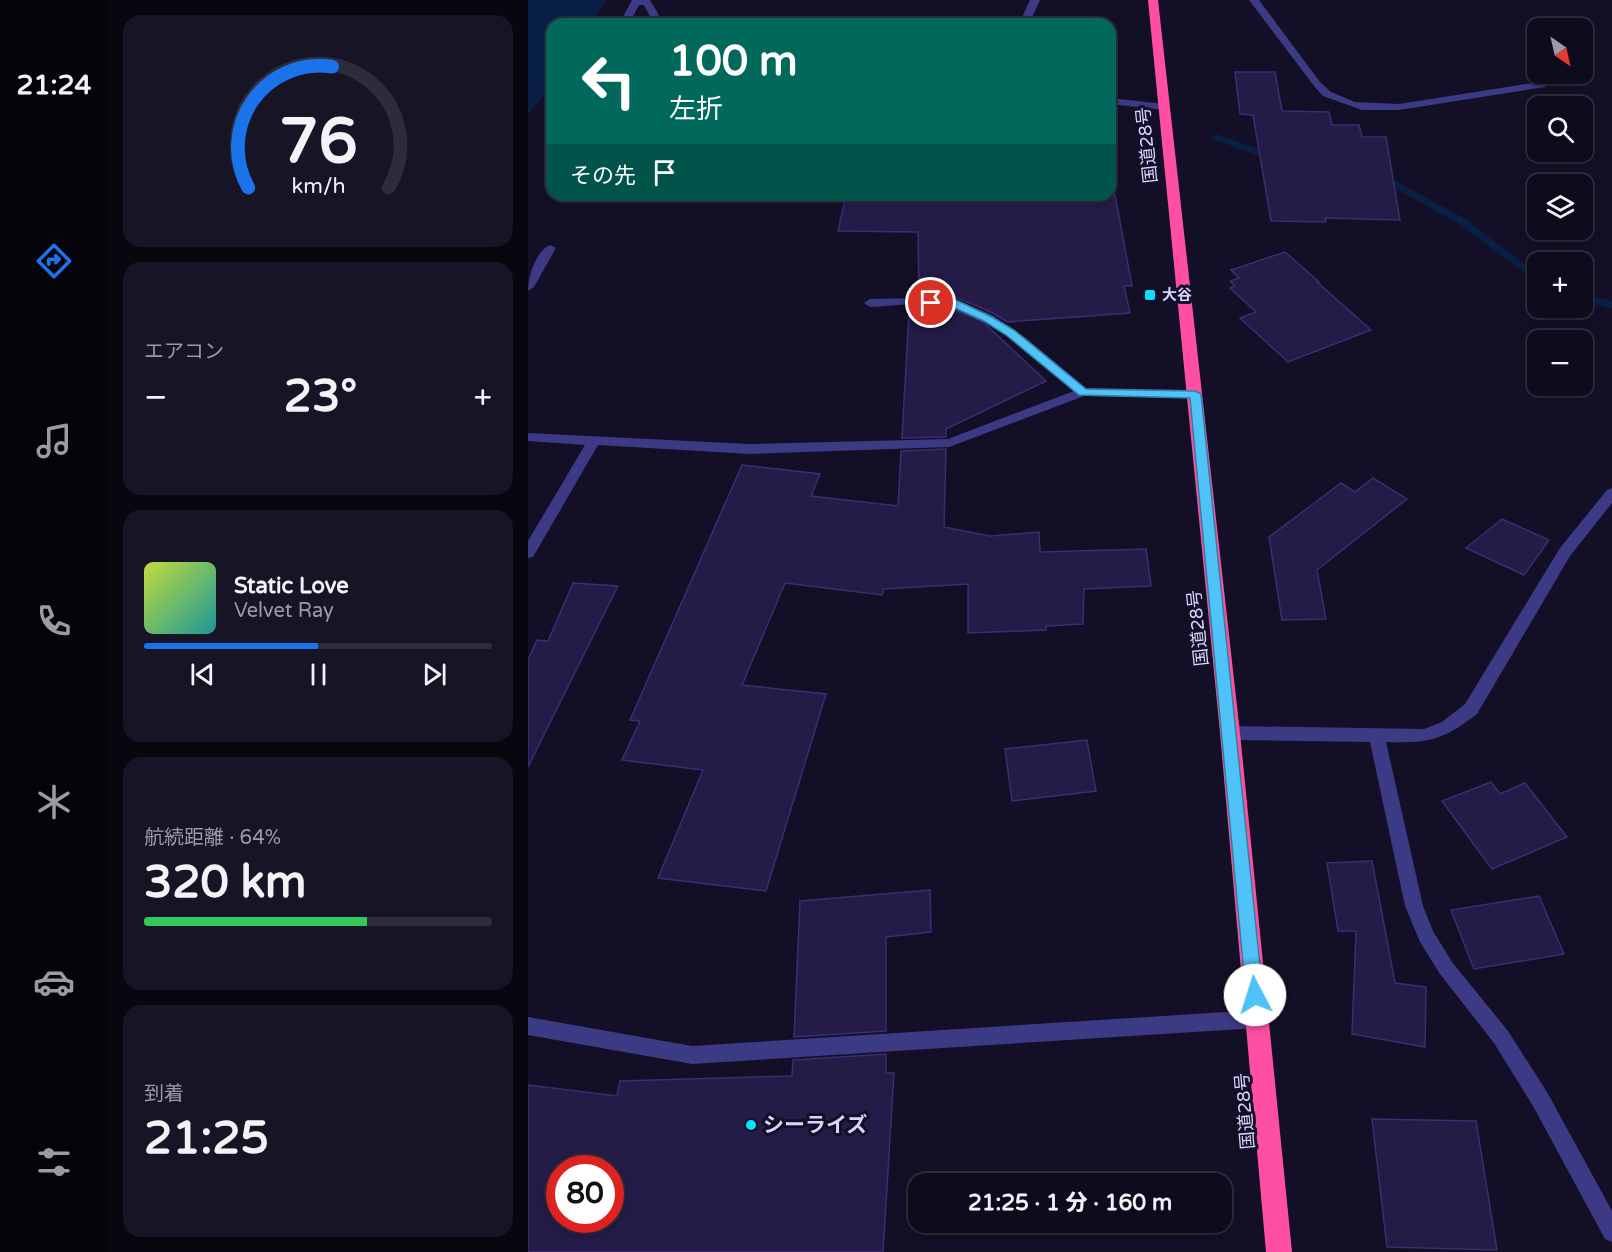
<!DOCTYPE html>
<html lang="ja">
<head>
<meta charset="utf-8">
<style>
  body { margin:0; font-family:"Varela Round","Noto Sans JP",sans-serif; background:#171425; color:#f1f3f6; height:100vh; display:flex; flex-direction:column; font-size:22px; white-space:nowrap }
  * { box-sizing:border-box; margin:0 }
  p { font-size:20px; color:#9b9ba3 }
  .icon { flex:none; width:33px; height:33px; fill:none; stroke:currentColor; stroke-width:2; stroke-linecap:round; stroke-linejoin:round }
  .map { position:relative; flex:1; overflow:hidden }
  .sheet { display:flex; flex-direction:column; gap:15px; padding:15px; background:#08060f; width:420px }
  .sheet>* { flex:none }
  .banner { position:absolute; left:18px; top:18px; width:570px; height:183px; border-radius:18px; box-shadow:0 3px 9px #0003,0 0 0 2px #2e2b3b; background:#00695c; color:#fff; overflow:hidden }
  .needle { width:39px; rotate:146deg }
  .fabs { position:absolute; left:999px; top:18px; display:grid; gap:12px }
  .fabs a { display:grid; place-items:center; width:66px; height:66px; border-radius:12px; background:#0e0b1c; box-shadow:0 3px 9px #0003,0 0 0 2px #2e2b3b; font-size:30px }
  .speed { position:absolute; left:18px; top:1155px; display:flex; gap:12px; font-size:30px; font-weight:700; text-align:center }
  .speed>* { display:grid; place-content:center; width:78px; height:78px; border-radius:50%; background:#0e0b1c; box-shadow:0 3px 9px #0003,0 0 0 2px #2e2b3b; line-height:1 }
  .speed .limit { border:9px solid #d22; background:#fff; color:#111 }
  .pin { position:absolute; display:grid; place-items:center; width:51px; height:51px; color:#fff; margin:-26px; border:3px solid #fff; border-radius:50%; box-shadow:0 2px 6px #0007 }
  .me { position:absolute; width:66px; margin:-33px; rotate:355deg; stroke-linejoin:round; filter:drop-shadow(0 0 4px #0008) }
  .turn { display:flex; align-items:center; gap:21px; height:126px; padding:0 24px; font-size:27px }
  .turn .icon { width:78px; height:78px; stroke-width:2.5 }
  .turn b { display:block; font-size:42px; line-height:51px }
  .then { display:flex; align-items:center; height:57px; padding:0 24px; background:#0003; gap:12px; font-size:22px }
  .big { font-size:45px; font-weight:800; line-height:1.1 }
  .sheet .card { flex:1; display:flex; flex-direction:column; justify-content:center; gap:9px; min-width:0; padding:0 21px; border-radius:18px; background:#171425 }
  .sheet .dial { align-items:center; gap:0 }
  .dial svg { height:156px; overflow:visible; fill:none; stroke:#2e2b3b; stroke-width:7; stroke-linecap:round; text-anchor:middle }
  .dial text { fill:#f1f3f6; stroke:none }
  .song { display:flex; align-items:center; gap:18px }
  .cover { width:72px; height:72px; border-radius:9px; background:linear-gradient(135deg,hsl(70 70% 55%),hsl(180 70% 35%)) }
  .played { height:6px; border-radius:3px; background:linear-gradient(90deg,#1a73e8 50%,#2e2b3b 50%) }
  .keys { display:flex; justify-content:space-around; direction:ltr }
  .heat { display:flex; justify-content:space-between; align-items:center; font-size:33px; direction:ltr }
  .charge { height:9px; border-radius:4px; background:linear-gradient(90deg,#34c759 64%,#2e2b3b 0) }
  .trip { position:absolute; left:380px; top:1173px; width:324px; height:60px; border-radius:18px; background:#0e0b1c; box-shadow:0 3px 9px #0003,0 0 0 2px #2e2b3b; font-weight:800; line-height:60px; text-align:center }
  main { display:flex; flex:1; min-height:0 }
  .tab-bar { display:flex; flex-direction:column; width:108px; justify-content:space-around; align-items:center; background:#06040b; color:#9b9ba3 }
  .tab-bar .icon { width:42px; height:42px }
  .tab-bar .active { color:#1a73e8 }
  .tab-bar b { font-size:27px; color:#f1f3f6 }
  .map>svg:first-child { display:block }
  .water { fill:#0a1f44 }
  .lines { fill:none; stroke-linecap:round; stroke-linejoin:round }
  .stream { fill:#0a1f44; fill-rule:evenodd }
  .building { fill:#241b47; stroke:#3b2d73; stroke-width:1.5; fill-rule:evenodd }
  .minor { fill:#3d3a85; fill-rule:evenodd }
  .highway { fill:#ff4fa3; fill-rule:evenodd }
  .route { fill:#4fc3f7; stroke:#337fa1; stroke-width:1.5 }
  .poi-dot { fill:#00e5ff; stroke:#130f26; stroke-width:2 }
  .labels { text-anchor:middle; stroke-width:6; stroke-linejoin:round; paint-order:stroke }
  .far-poi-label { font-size:15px; font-weight:bold; fill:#d9d4ff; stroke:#130f26; text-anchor:start }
  .street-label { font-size:18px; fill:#d9d4ff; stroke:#130f26 }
  .near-poi-label { font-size:21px; font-weight:bold; fill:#d9d4ff; stroke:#130f26; text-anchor:start }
</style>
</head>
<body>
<main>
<nav class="tab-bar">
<b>21:24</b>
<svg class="icon active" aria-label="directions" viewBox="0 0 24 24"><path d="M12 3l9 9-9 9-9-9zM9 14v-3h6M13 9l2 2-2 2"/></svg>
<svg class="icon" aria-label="music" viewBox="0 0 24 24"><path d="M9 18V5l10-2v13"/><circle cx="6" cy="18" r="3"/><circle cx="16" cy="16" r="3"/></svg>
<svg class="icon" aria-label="phone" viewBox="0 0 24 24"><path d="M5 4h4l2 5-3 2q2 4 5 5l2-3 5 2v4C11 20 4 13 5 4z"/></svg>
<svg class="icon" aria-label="climate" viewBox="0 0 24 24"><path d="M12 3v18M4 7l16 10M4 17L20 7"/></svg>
<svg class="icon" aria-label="car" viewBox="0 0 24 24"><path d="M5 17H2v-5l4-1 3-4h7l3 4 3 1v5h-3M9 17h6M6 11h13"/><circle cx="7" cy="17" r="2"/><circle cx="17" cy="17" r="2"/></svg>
<svg class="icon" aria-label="filters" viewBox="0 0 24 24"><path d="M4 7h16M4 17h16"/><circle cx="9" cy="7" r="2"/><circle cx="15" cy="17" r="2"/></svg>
</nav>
<section class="sheet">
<div class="card dial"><svg viewBox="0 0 100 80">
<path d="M14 69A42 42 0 1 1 86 69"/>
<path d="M14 69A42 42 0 0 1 57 7" stroke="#1a73e8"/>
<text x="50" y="56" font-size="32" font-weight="700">76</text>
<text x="50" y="72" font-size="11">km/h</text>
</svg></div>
<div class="card"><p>エアコン</p>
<div class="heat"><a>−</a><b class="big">23°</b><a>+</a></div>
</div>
<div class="card">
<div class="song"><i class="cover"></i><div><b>Static Love</b><p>Velvet Ray</p></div></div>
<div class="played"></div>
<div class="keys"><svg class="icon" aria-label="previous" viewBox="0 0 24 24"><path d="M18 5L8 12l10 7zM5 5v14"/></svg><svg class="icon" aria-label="pause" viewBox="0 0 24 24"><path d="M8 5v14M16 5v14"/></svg><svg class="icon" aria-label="next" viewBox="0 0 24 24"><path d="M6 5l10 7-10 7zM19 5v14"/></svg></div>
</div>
<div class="card"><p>航続距離 · 64%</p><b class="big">320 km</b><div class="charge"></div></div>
<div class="card"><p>到着</p><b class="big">21:25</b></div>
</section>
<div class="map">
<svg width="1084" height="1252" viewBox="0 0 1084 1252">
  <rect width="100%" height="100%" fill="#130f26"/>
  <path class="water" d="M0,0H78L64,24H24V86L0,114Z"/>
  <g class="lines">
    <g class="stream">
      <path d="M582,106L587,107V111L582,112Z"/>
      <path d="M688,134L754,157L755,159L754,161H746L684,139L683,137Z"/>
      <path d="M847,170L936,218L1010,274V283L928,222L843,175L842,173Z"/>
      <path d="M1054,294L1084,301V309L1054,301Z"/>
    </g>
  </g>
  <g class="building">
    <path d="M707,72H747L754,111L801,112L804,125H831L834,137H858L872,220L797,218L798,222L743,221L725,115L712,114Z"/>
    <path d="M318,195H464V198L587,195L604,286H596L602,313L479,322L465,313L430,298L391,296L390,232L310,231Z"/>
    <path d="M757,252L791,282H789L843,330L760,362L712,318L728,312L702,288L707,286L702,281L711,278L703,270Z"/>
    <path d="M391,306L421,308L454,321L518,381L418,429V437L374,438L381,313L391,312Z"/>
    <path d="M418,449L416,527L462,536L511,532L512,552L618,549L623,586L556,589L555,624L518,626V630L440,633V584L356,589L354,595L257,583L214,685L298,694L238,891L130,878L175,770L94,760L112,721L102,720L214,465L292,474L283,496L370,506L373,451Z"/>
    <path d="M845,478L879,499L789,570L798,619L754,620L741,537L813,483L827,492Z"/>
    <path d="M974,519L1021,540L996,575L938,548Z"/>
    <path d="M45,583L90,586L0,767V660L9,640L20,641Z"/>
    <path d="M559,740L568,791L484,801L477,749Z"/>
    <path d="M963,782L972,794L997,783L1039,837L964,869L914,801Z"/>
    <path d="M844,861L867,983L898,987L897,1047L824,1034L828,931H810L799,863Z"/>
    <path d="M402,890L403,932L358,937V1031L266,1037L272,901Z"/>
    <path d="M1011,896L1036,954L946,969L923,910Z"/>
    <path d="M358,1054V1073H366L355,1252H0V1085L89,1096L92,1081L264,1076L265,1060ZM32,1168H82V1220H32Z"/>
    <path d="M844,1119L948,1121L969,1250L859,1247Z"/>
  </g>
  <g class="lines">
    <g class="minor">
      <path d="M104,0H122L136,24H126L116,5H111L101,24H91Z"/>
      <path d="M502,0H512L501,24H491Z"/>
      <path d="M721,0H731L792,82L803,92L827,102L871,104L1017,81L1022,84L1017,87L871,110H834L795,96L786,86Z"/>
      <path d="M582,98L636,104L641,107L636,110L582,104Z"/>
      <path d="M22,245L28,248L6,287L0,291C0,276 8,251 22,245Z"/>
      <path d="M396,298L429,300L464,315L498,338L558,388L667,390L673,394L667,398L556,396L421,447L222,454L70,445L5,557L0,558V541L57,445L0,441V433L222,444L420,439L546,391C512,362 466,314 421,306C395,301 367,306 342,307L336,303L342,299Z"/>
      <path d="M1084,488V503L1042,556L949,714C914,741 901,743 858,742L895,906L905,931L924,962L980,1031L1019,1092L1084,1211V1242L1077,1239L1005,1106L966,1043L912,974L892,942L877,906L842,742L702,740L696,738L694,733L696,728L702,726L896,729L914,722L937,704L1032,548L1079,490Z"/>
      <path d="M729,1010L736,1013L738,1019L736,1025L729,1028L164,1064L0,1035V1017L164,1046Z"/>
    </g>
    <path class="highway" d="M620,0H630L712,733L764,1252H738L692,733Z"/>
  </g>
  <path class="route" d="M403,299L428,300L464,317L486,330L558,389L667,391L673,394L735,995L733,1001L727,1003L721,1001L718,995L662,398L551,395L478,335L456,321L422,306L400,305L398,303Z"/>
  <g class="poi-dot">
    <rect x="616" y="289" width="12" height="12" rx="3"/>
    <circle cx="223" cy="1125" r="6"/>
  </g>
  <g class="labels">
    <g class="far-poi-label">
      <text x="634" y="300">大谷</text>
    </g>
    <g class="street-label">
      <text transform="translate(619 145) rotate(-96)" y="6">国道28号</text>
      <text transform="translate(670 628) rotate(-96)" y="6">国道28号</text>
      <text transform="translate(717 1111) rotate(-95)" y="6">国道28号</text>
    </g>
    <g class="near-poi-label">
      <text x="235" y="1132">シーライズ</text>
    </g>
  </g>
</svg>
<div class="fabs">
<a><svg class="needle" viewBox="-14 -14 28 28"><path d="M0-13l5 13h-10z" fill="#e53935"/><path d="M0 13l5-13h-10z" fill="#9b9ba3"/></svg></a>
<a><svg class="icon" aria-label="search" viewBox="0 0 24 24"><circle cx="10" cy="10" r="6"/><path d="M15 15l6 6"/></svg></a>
<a><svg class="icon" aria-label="layers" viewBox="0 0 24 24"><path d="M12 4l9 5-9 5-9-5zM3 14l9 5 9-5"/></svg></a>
<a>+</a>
<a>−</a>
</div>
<div class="speed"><div class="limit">80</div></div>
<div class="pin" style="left:403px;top:303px;background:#d93025"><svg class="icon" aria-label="arrive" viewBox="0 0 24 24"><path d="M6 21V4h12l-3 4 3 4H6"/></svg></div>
<svg class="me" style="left:727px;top:995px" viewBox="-20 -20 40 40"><circle r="19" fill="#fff"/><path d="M0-13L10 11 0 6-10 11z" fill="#4fc3f7"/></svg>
<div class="trip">21:25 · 1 分 · 160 m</div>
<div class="banner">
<div class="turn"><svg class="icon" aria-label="left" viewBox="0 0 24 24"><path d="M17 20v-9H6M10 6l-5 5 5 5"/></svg><div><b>100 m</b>左折</div></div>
<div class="then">その先<svg class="icon" aria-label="arrive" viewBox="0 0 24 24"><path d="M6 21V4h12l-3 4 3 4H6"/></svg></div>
</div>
</div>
</main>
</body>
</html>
